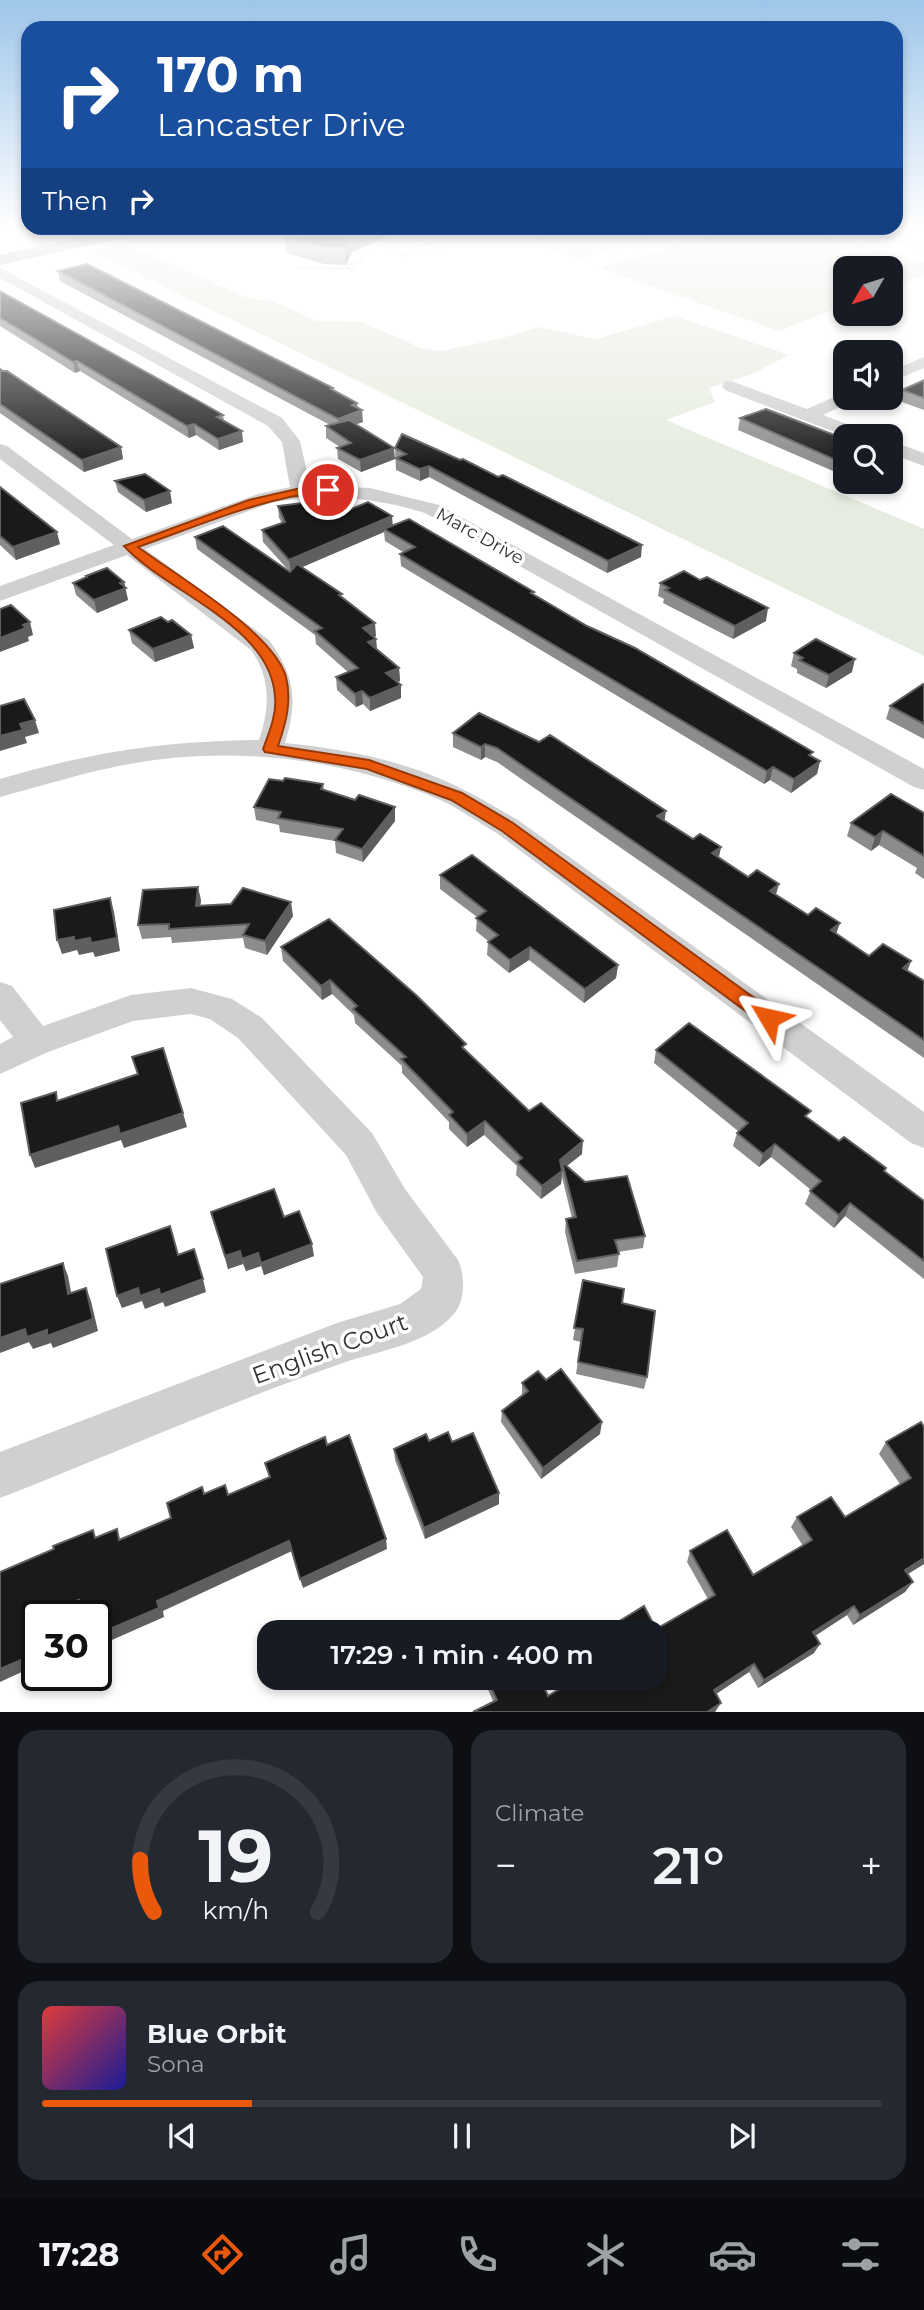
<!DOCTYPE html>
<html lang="en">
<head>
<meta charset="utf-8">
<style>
  body { margin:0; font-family:Montserrat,sans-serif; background:#242831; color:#f1f3f6; height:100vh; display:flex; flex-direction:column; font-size:26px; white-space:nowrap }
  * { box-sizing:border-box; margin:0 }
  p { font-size:23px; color:#9ea1a6 }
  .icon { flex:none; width:38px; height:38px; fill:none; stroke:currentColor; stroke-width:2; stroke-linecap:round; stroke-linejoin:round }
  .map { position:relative; height:1712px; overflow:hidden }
  .side { display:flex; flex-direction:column; gap:18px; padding:18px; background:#0d0f14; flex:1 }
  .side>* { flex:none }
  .hud { position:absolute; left:21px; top:21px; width:882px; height:214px; border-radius:21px; box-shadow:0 4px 10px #0003; background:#1a4fa0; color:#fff; overflow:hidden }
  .needle { width:46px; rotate:231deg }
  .tools { position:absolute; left:833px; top:256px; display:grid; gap:14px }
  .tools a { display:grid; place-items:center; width:70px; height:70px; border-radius:14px; background:#171b24; box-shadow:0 4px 10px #0003; font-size:35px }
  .speed { position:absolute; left:21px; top:1600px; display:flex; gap:14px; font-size:35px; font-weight:700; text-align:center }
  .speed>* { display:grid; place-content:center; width:91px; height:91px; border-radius:50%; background:#171b24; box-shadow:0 4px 10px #0003; line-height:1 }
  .speed .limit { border:4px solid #111; border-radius:10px; background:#fff; color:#111 }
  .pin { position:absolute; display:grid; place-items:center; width:60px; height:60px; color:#fff; margin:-30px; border:4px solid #fff; border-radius:50%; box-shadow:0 2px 7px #0007 }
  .me { position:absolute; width:77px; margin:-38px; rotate:306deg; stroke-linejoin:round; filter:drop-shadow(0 0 5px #0008) }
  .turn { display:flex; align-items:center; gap:24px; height:147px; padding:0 21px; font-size:32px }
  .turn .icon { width:91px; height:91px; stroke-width:2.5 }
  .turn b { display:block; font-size:49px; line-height:60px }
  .then { display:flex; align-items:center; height:66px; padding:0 21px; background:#0003; gap:14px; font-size:26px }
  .big { font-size:52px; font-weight:600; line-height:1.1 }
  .side .tile { flex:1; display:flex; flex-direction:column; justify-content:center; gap:10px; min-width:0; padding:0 24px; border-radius:21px; background:#242831 }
  .side .dial { align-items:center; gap:0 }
  .dial svg { height:182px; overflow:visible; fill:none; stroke:#363941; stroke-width:7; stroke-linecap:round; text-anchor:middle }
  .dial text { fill:#f1f3f6; stroke:none }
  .song { display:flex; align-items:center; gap:21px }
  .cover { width:84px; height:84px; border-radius:10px; background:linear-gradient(135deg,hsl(0 70% 55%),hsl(240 70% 35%)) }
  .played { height:7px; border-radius:4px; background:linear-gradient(90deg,#ea580c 25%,#363941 25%) }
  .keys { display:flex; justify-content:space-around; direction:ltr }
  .heat { display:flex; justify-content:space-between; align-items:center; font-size:38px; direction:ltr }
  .side .tiles { flex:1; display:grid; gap:18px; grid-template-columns:1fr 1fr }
  .tile:last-child { grid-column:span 2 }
  .trip { position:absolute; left:257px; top:1620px; width:410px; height:70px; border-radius:21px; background:#171b24; box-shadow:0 4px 10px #0003; font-weight:600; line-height:70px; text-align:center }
  .tab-bar { display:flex; height:112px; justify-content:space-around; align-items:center; background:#090b0e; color:#9ea1a6 }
  .tab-bar .icon { width:49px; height:49px }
  .tab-bar .current { color:#ea580c }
  .tab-bar b { font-size:32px; color:#f1f3f6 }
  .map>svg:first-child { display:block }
  .green { fill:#e6ecdf }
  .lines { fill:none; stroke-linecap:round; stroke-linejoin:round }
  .path { stroke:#cdcdcd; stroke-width:2.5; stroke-dasharray:2 2; stroke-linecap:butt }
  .minor { fill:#d0d0d0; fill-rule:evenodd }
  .major { fill:#ababab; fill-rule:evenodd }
  .wall { fill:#8c8c8c }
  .shaded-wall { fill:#5f5f5f }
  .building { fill:#1a1a1a; stroke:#5f5f5f; stroke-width:2 }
  .route { fill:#ea580c; stroke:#983908; stroke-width:2 }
  .labels { text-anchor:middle; stroke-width:7; stroke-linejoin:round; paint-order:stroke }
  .far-street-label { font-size:18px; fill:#333; stroke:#fff }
  .near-street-label { font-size:24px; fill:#333; stroke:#fff }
</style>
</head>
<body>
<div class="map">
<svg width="924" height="1712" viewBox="0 0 924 1712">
  <rect width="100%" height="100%" fill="#fff"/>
  <g class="green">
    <path d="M566,228H681L579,260L522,241Z"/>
    <path d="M730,228H803L924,262V275L891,288V268H845V305L779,331L599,268Z"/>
    <path d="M123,242L250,299L274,301L316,321L362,322L421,348L441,351L502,338L538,327L596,339L675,316L789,355L750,375L709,388L715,402L666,420L924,529V656L88,250Z"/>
  </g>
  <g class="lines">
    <g class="path">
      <path d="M506,228L519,232L535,228"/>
      <path d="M847,228L924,249"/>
      <path d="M251,229L258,228"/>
      <path d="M440,234L467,228"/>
      <path d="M203,236L186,244L171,241L176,238L218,234L228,237"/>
      <path d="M275,239L290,236"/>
      <path d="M373,241L407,256"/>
      <path d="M421,245L435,243"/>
      <path d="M431,250L448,251"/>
      <path d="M404,254L423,250"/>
      <path d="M359,263L364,257L362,252L372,248L364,244"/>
      <path d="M297,268L356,269"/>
      <path d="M348,269L350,263H360"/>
    </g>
    <g class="minor">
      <path d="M0,268L282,418L300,441L310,485L370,488L439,505L924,769V790L914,787L425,513C373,497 323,493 270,503L145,549L269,640C295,676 298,700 285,743C345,749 408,761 462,789C481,798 500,810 518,820L924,1112V1148L911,1143L498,834C478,822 458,808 438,799C340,757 229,745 124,765C82,773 41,786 0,797V779C92,752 164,741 259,740C270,708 271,678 251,650L127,555L0,601V586L114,545L0,459V444L7,446L132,539L258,494L290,487L282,442L268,426L0,278Z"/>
      <path d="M924,357V368L891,382V371Z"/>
      <path d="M731,381L807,409L845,392V397H856L853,401L823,415L868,432L870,436H845L725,390L722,386L725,382Z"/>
      <path d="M891,441L924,453V466L891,454Z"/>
      <path d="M0,982L12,986L43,1026L131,995L191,988L232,999L262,1018L372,1133L405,1189L458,1260C465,1275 466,1301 453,1315C425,1346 375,1351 337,1365C223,1405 112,1454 0,1498V1452L337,1323L400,1304L421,1289L423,1277L377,1213L346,1155L238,1038L210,1019L191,1014L133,1021L48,1052L0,1074V1044L13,1037L0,1020Z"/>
    </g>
    <path class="major" d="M121,228H152L143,233L0,265V255Z"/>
  </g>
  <g class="wall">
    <path d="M394,233L352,252L346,265L324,264L286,253L284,236Z"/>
    <path d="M58,271L333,390L358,408L363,422L356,424L395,459L361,472L338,459L337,448L340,447L326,438V426L330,425L60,281Z"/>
    <path d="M0,291L223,415L224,420L243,442L219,450L196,435L189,438L80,371L75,373L0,326Z"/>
    <path d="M0,369L121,447L123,459L84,472L0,413Z"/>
    <path d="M924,380V410L899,401L902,390Z"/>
    <path d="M740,418L845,439V465L833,471L738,430Z"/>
    <path d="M395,448L641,557L607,573L429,477L420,481L396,470Z"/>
    <path d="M115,481L172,503L146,512L118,492Z"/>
    <path d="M0,487L60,544L16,560L0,545Z"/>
    <path d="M278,506L326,519L393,525L534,595L820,761L817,774L791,793L770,780L764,784L401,566L400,554L403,552L385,541L384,532L301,567L342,597L376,636L374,637L376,639L377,650L399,668L400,681L397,682L401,698L370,711L363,704L356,707L337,690L336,677L348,672L316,644L315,635L197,549L195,537L290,572L263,542L262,530L282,523L279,518Z"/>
    <path d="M86,576L124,582L128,600L97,613L76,595L73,583L86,578Z"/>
    <path d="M660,583L766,621L733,639L663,603L664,599L658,596Z"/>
    <path d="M168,622L191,635L194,648L155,662L132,643L129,630Z"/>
    <path d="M794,653L852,672L826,688L797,673V669L791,666Z"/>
    <path d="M924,685V739L886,719L890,706Z"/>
    <path d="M479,713L664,821L693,839L721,847L719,857L869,956L907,971L924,981V1058L497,762L485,757L481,760L453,747V733Z"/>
    <path d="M283,781L323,784L324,790L355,800L395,807V821L363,862L336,853L335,841L280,832L279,825L256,820L254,807Z"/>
    <path d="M924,813V879L915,873L917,868L879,845L871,851L847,836L851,823Z"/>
    <path d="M440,875L618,965L616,978L584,1003L529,960L509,973L487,955L488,941L476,931L477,917L440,889Z"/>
    <path d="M201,900L200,905L293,916L267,955L245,948L243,938L172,943L171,937L142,939L138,925Z"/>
    <path d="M281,947L466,1051L529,1111L582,1154L567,1166L645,1236L643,1248L618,1252L619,1254L617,1267L575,1274L565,1232L566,1219L572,1218L562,1177L561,1184L541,1199L516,1175L517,1166L484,1135L467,1147L449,1129V1122L402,1073V1066L355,1023L354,1015L332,994L322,1000L283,961Z"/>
    <path d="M656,1050L808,1118L839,1141L885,1171L924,1201V1279L845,1216L834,1228L805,1204L811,1190L771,1157L759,1167L733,1146L737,1133L738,1131L654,1063Z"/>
    <path d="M211,1212L284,1217L314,1256L264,1275L261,1266L246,1271L243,1264L228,1269Z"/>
    <path d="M583,1280L622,1303L647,1377L644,1389L576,1374L581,1342L573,1340Z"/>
    <path d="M546,1380L600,1434L541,1479L501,1422L502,1411L522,1396V1383Z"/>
    <path d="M924,1427V1564L908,1574L905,1592L853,1625L847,1615L815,1636L814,1653L758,1688L749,1672L716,1694V1711L715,1712H473L493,1701L483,1678H540L548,1696L654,1633H604L605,1630L656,1629L708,1599L687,1562L690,1551L753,1575L803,1546L791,1527L797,1517H845L900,1484L879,1454L886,1442Z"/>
    <path d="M429,1441L452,1442L499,1493V1504L425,1539L395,1460L394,1449Z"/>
  </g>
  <g class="shaded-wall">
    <path d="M367,228H393L394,233L352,252L346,265L345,247L351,235Z"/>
    <path d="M77,361L80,371L75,373L73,362Z"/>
    <path d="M357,403L358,412L362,410L363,422L339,430L338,419L352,405Z"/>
    <path d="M194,424L196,435L189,438L187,426Z"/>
    <path d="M242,431L243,442L219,450L218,439Z"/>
    <path d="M121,447L123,459L84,472L82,460Z"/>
    <path d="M394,448L395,459L361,472L360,460Z"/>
    <path d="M845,455V465L833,471L836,460Z"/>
    <path d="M429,466V477L420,481V469Z"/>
    <path d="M170,491L172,503L146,512L144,500Z"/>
    <path d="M392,516L393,528L384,529V532L291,572L289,560Z"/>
    <path d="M57,532L60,544L16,560L13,547Z"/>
    <path d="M642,545L641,557L607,573L608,561Z"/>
    <path d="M124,582L128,600L97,613L94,600Z"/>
    <path d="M768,608L766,621L733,639L735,626Z"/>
    <path d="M30,622L33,635L28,637L29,641L0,652V638Z"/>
    <path d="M375,623L376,636L364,641L363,628Z"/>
    <path d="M191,635L194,648L155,662L153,649Z"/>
    <path d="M376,639L377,652L368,642Z"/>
    <path d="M855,659L852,672L826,688L829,675Z"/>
    <path d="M399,668L400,681L387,686L386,673Z"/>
    <path d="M401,685V698L370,711V698Z"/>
    <path d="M362,691L363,704L356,707L355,694Z"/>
    <path d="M35,720L39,733L25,737L27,743L0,751V736L20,724Z"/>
    <path d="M485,744V757L481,760V747Z"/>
    <path d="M820,761L817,774L791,793L794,779Z"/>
    <path d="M773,767L770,780L764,784L767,771Z"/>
    <path d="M395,807V821L363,862L362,849Z"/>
    <path d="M666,811L664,824L657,816Z"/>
    <path d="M883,831L879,845L871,851L875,837Z"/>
    <path d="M721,847L718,860L712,853Z"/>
    <path d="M779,884L775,898L770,891Z"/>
    <path d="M198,887L201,900L199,919L196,906Z"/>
    <path d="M110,898L114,912L120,951L95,957L93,952L79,955L77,950L62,954L57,940L74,937Z"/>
    <path d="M291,902L293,916L267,955L265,941Z"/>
    <path d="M840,923L835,937L831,930Z"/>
    <path d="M530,947L529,960L509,973L510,960Z"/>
    <path d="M911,961L906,975L903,968Z"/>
    <path d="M618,965L616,978L584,1003L585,989Z"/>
    <path d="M330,980L332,994L322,1000L321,986Z"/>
    <path d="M183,1113L187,1127L124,1148L121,1140L35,1168L30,1155L118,1126Z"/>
    <path d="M485,1121L484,1135L467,1147V1134Z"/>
    <path d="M583,1141L582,1154L564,1168L562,1162V1170L560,1160Z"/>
    <path d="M775,1144L771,1157L759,1167L763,1154Z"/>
    <path d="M562,1171L561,1184L541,1199L542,1186Z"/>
    <path d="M850,1203L845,1216L834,1228L839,1215Z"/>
    <path d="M312,1244L314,1256L264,1275L261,1263Z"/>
    <path d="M240,1251L243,1264L228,1269L225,1256Z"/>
    <path d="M258,1253L261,1266L246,1271L242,1259Z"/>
    <path d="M63,1263L68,1276L74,1307L68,1294Z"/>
    <path d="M203,1279L206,1292L165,1307L163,1302L145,1309L142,1301L122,1308L117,1296L138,1288L159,1289Z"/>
    <path d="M86,1288L91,1301L98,1331L53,1348L51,1343L33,1349L29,1342L0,1353V1338L25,1329Z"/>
    <path d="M602,1422L600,1434L541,1479L543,1468Z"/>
    <path d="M499,1493V1504L425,1539L424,1528Z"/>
    <path d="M386,1539L387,1549L303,1588L300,1579Z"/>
    <path d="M289,1541L292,1551L163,1611L164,1617L96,1647V1635L157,1601Z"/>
    <path d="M924,1558V1564L898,1580L905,1570Z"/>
    <path d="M913,1582L905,1592L853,1625L860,1615Z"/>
    <path d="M79,1600L86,1609L71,1615H42Z"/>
    <path d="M854,1606L847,1615L807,1641L813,1632Z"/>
    <path d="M820,1644L814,1653L758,1688L764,1680Z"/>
    <path d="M37,1653V1665L0,1682V1669Z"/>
    <path d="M754,1664L749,1672L710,1698L714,1690Z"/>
    <path d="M721,1703L715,1712H707Z"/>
  </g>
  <g class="building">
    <path d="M285,228H367L351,235L345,247H323L284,236Z"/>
    <path d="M87,264L333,388L331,389L357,403L352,405L362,410L338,419L58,271Z"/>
    <path d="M0,291L202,403L223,415L217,417L242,431L218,439L194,424L187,426L77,361L73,362L0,318Z"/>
    <path d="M0,369L3,371H7L121,447L82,460L0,404Z"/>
    <path d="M924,380V398L902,390Z"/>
    <path d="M766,409L845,439V455L836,460L740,418Z"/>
    <path d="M349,420L394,448L360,460L337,448L351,443L326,426Z"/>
    <path d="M402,434L460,460L463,459L498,477L503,475L642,545L608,561L429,466L420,469L396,458L406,454L395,448Z"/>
    <path d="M145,474L170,491L144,500L115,481Z"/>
    <path d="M0,487L57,532L13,547L0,536Z"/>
    <path d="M318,501L326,519L368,502L392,516L289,560L262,530L285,522L278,506Z"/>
    <path d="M409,519L534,592L531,593L587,626L635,648L813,752L809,755L820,761L794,779L773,767L767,771L400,554L415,547L384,529Z"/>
    <path d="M223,526L290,572L297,564L342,594L339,595L375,623L363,628L376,639L368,642L399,668L386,673L401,685L370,698L362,691L355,694L336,677L358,668L315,631L322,628L195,537Z"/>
    <path d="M107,568L124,582L120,583L126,588L94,600L73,583L87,577L86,576Z"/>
    <path d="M684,571L700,580L707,577L768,608L735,626L665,590L669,588L660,583Z"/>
    <path d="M11,605L30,622L23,625L26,628L0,638V609Z"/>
    <path d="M161,617L168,622L172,620L191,635L153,649L129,630Z"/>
    <path d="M816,639L855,659L829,675L799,660L803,658L794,653Z"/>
    <path d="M923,684L924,685V724L890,706Z"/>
    <path d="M24,699L35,720L20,724L23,730L0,736V706Z"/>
    <path d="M479,713L539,742L550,735L666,811L657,816L693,839L700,834L721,847L712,853L748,877L757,870L779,884L770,891L808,915L816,908L840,923L831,930L869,956L883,944L911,961L903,968L924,981V1040L497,748L485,744L481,747L453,733Z"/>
    <path d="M285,778L323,784L321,789L355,800L359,795L395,807L362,849L335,840L343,829L278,818L281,812L254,807L269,779L283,781Z"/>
    <path d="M891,794L924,813V856L883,831L875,837L851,823Z"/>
    <path d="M472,855L618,965L585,989L530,947L510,960L488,942L498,935L476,918L486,911L440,875Z"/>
    <path d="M198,887L196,906L231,904L243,888L291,902L265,941L243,935L249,924L169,929V924L138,925L143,890Z"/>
    <path d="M110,898L117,938L91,943L90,938L74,941V937L57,940L54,910Z"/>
    <path d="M329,919L416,995L466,1044L462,1047L529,1111L541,1103L583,1141L560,1160L562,1171L542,1186L517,1162L522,1158L485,1121L467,1134L449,1115L453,1112L401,1059L406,1057L353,1009L357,1006L330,980L321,986L281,947Z"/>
    <path d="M689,1023L811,1111L805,1116L839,1141L844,1137L886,1168L884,1171L924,1201V1261L850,1203L839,1215L810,1191L821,1181L775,1144L763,1154L737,1133L748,1123L656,1050Z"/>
    <path d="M163,1048L183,1113L120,1134L118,1126L30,1155L21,1103L56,1092L57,1101L138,1074L132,1057Z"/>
    <path d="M562,1162L585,1182L627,1176L645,1236L615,1240L619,1254L577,1261L566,1219L576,1217Z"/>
    <path d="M274,1189L284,1217L299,1211L312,1244L261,1263L258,1253L242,1259L240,1251L225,1256L211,1212Z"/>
    <path d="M170,1226L178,1255L194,1249L203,1279L160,1295L159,1289L140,1296L138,1288L117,1296L106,1249Z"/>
    <path d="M63,1263L68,1294L86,1288L93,1319L47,1336V1330L27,1337L25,1329L0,1338V1284Z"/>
    <path d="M583,1280L624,1289L622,1303L655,1311L647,1377L578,1362L583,1329L574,1328Z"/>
    <path d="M561,1369L602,1422L543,1468L502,1411L528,1391L522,1383L538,1371L546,1380Z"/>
    <path d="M921,1422L924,1427V1558L905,1570L913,1582L860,1615L854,1606L813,1632L820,1644L764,1680L754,1664L714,1690L721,1703L707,1712H473L497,1700L487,1678H540L548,1696L577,1678H654V1633H607L605,1630L644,1606L656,1629L715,1595L690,1551L727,1530L753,1575L812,1540L797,1517L831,1497L845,1517L911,1478L886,1442Z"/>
    <path d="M448,1432L452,1442L473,1433L499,1493L424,1528L394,1449L426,1434L429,1441Z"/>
    <path d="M349,1435L386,1539L300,1579L289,1541L157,1601L159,1608L96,1635V1615H82L79,1600L42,1615H37V1617L35,1618L37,1629V1653L0,1669V1572L54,1549L53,1546L93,1530L95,1538L117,1529L119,1540L171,1518L167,1503L202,1487L204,1494L225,1485L228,1495L270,1477L265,1463L325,1437L327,1445Z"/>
  </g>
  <linearGradient id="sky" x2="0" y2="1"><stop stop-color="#9ec6ea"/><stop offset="0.49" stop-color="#fff"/><stop offset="1" stop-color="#fff" stop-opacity="0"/></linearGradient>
  <rect width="924" height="467" fill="url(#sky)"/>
  <path class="route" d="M301,488L328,487L333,490C323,497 303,494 290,497C238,508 189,529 138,547C177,576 273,632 286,677C292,701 286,723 278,746L369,760L462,793L513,823L775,1013L778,1018L775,1024H763L502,831L451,800L367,769L265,752L263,749C269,733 277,714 275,697C271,625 167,593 124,546L249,500Z"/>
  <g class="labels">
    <g class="far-street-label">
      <text transform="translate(480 536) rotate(29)" y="6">Marc Drive</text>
    </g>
    <g class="near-street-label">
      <text transform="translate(330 1349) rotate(-20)" y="8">English Court</text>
    </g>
  </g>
</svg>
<div class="tools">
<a><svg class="needle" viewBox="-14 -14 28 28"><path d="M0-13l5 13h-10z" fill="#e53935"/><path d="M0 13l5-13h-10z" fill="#9ea1a6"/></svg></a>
<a><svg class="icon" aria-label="sound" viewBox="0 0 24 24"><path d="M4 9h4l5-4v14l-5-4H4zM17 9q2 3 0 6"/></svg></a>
<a><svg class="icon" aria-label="search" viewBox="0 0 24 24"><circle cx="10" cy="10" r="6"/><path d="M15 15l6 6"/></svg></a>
</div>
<div class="speed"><div class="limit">30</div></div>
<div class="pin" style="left:328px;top:490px;background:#d93025"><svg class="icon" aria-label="arrive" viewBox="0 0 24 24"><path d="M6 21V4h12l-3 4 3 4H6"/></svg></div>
<svg class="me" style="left:769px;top:1018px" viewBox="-20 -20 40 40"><path d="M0-17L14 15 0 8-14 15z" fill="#ea580c" stroke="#fff" stroke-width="4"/></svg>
<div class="trip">17:29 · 1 min · 400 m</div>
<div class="hud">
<div class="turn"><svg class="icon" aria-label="right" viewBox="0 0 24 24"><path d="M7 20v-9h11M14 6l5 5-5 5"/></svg><div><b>170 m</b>Lancaster Drive</div></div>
<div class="then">Then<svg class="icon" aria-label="right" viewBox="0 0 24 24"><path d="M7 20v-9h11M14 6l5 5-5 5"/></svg></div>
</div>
</div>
<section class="side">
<div class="tiles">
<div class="tile dial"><svg viewBox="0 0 100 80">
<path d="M14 69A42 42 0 1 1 86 69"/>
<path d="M14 69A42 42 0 0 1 8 46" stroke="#ea580c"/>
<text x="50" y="56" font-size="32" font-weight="700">19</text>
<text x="50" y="72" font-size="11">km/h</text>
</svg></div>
<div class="tile"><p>Climate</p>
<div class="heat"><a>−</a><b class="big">21°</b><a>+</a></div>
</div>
<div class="tile">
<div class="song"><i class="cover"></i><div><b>Blue Orbit</b><p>Sona</p></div></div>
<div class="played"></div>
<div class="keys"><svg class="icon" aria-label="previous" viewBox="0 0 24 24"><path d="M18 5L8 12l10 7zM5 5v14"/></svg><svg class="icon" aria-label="pause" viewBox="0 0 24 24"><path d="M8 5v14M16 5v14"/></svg><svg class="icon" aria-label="next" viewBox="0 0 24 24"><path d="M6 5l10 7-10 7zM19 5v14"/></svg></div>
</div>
</div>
</section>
<nav class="tab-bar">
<b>17:28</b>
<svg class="icon current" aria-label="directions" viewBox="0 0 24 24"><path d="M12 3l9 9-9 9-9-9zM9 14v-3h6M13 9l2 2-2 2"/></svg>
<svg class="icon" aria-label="music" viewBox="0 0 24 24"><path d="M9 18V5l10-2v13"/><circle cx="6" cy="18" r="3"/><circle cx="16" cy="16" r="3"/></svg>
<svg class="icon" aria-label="phone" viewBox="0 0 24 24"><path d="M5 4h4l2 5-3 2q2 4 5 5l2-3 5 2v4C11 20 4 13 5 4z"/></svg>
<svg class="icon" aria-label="climate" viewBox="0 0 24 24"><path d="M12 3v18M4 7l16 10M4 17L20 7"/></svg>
<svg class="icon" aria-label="car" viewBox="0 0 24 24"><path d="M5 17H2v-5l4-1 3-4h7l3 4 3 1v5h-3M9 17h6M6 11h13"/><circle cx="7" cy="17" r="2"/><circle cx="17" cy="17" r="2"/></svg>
<svg class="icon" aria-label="filters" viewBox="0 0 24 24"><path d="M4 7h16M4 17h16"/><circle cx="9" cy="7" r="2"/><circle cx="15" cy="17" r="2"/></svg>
</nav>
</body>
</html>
